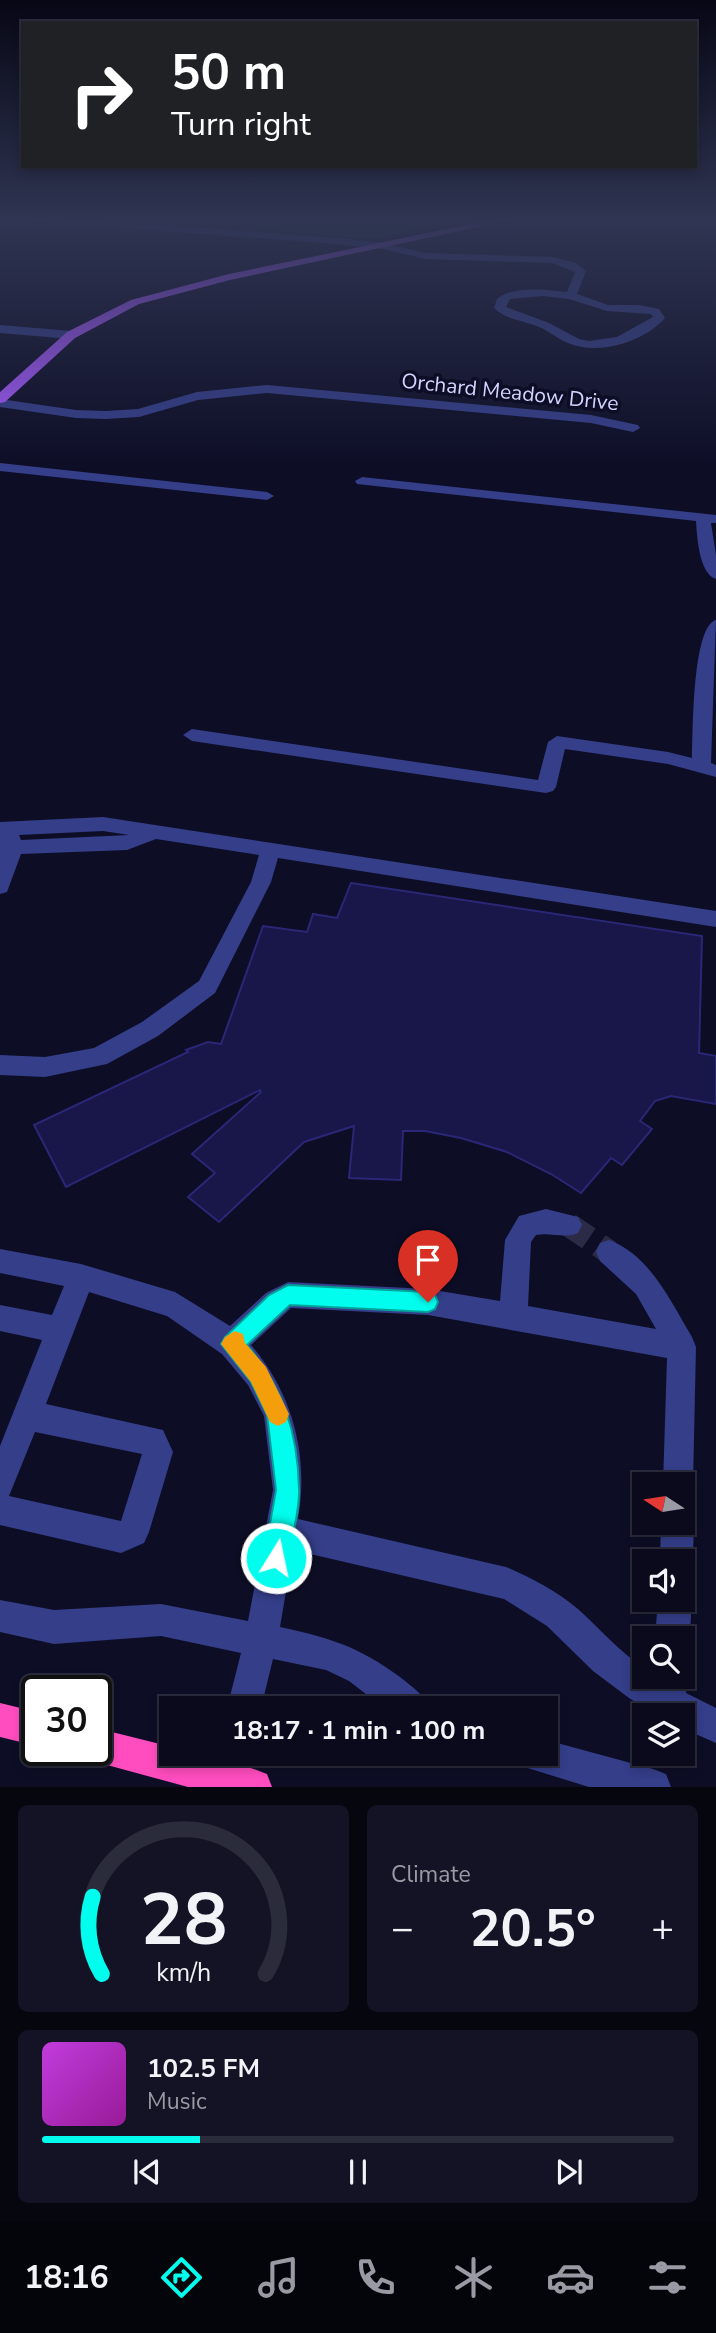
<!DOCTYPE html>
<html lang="en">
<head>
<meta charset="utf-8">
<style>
  body { margin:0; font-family:"Nunito Sans",sans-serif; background:#131325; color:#f1f3f6; height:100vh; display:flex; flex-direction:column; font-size:26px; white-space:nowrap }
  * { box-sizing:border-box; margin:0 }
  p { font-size:23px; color:#999aa3 }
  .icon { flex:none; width:38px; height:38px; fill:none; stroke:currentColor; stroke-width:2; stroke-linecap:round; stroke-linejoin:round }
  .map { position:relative; height:1787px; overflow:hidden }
  .drawer { display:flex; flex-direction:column; gap:18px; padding:18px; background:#06060f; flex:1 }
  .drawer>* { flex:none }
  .top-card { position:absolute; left:21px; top:21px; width:676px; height:147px; border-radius:0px; box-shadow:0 4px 10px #0003,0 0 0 2px #2a2b3b; background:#202124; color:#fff; overflow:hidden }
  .needle { width:46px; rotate:282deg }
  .tools { position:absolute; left:632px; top:1472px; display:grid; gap:14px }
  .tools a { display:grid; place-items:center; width:63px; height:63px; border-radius:0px; background:#0a0a1c; box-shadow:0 4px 10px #0003,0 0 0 2px #2a2b3b; font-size:35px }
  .speed { position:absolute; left:21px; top:1675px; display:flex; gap:14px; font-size:35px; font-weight:700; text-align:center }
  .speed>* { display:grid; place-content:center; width:91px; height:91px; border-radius:50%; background:#0a0a1c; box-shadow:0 4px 10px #0003,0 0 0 2px #2a2b3b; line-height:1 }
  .speed .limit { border:4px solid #111; border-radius:10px; background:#fff; color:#111 }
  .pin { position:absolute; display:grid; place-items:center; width:60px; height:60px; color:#fff; margin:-72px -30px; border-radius:50% 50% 50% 0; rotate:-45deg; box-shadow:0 0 7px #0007 }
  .pin .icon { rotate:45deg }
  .me { position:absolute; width:77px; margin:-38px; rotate:10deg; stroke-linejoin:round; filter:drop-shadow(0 0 5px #0008) }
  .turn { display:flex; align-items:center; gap:24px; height:147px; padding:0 35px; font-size:32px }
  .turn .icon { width:91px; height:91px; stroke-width:2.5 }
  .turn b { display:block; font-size:49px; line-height:60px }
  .big { font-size:52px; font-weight:700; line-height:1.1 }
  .drawer .card { flex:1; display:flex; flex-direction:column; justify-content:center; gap:10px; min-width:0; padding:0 24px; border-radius:10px; background:#131325 }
  .drawer .dial { align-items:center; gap:0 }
  .dial svg { height:182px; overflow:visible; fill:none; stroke:#2a2b3b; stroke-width:7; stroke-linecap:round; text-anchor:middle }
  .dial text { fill:#f1f3f6; stroke:none }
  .song { display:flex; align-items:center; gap:21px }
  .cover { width:84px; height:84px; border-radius:10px; background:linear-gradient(135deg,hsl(290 70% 55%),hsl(300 70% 35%)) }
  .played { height:7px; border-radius:4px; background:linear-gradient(90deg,#00fded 25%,#2a2b3b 25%) }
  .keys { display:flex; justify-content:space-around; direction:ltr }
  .heat { display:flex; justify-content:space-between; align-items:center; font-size:38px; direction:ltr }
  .drawer .tiles { flex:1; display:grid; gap:18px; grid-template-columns:1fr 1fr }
  .card:last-child { grid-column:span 2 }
  .trip { position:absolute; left:159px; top:1696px; width:399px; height:70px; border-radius:0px; background:#0a0a1c; box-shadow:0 4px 10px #0003,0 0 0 2px #2a2b3b; font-weight:700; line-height:70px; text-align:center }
  .menu { display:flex; height:112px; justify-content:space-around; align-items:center; background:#04040b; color:#999aa3 }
  .menu .icon { width:49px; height:49px }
  .menu .active { color:#00fded }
  .menu b { font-size:32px; color:#f1f3f6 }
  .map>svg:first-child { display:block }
  .green { fill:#0f312a }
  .building { fill:#191749; stroke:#2a2777; stroke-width:2 }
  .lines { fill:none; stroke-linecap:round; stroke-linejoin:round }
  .minor-tunnel { stroke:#2b2b47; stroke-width:24; stroke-dasharray:24 12; stroke-linecap:butt }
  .minor { fill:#343e89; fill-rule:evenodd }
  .major { fill:#a659ff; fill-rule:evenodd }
  .highway { fill:#ff4dbf; fill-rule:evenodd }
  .route { fill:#00fded; stroke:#00a49a; stroke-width:2 }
  .slow { fill:#f59e0b }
  .labels { text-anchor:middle; stroke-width:7; stroke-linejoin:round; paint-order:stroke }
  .far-street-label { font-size:21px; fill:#d2d4ff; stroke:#0d0d26 }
</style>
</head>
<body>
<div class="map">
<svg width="716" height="1787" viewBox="0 0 716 1787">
  <rect width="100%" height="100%" fill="#0d0d26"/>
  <path class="green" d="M102,218H473L375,239Z"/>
  <path class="building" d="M351,883L702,936L699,1053L716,1056V1104L671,1096L655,1101L640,1121L652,1129L622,1165L611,1158L581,1193L551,1174L507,1152L461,1138L425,1131H403L401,1180L349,1178L354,1126L304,1142L219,1222L188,1197L215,1173L192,1154L261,1092L260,1090L66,1187L34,1125L188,1052L186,1050L208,1042L221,1044L263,926L307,932L313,914L337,918Z"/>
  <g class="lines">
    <path class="minor-tunnel" d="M569,1225L609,1252"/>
    <g class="minor">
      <path d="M23,218H69L338,238L383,243L426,253L552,257L576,263L586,271L577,294L608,305H639L659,309L665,318C644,342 598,356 568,343C556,338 547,329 534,325C520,320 505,319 494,308L497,299C514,285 547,290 567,292L575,272L552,263L426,259L383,249L338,244L28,221ZM543,296L569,299L607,311L651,314L653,317L617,337L589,341L579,339L549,323L506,307L510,299Z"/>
      <path d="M0,325L71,331L77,335L71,339L0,333Z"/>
      <path d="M267,385L591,415L638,425L640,428L633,432L591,423L267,393L198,400L139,417L106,419L76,418L0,407V399L76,410L106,411L138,409L197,392Z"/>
      <path d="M0,463L267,492L274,496L267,500L0,471Z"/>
      <path d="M362,477L716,515V523H711L716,555V579C699,574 697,536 696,521L357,484L355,481Z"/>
      <path d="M716,620L711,763L716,765V777L668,764L565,749L556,787L553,791L546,793L192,741L183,735L192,729L538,780L548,742L557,736L668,752L692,758C693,734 692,626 716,620Z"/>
      <path d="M103,817L716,911V927L278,858L271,882L215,993L158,1036L107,1064L45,1077L0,1075V1055L45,1057L94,1048L142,1022L199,981L251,882L259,855L156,839L127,850L21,854L7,892L0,894V822ZM103,831L129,835L21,840L19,835Z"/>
      <path d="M546,1209L578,1217L582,1225L578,1233C564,1239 551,1232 536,1235L531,1242L528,1306L656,1329L636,1294L600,1261L596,1252L600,1243L609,1240C650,1255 671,1302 692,1337L696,1347L693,1484L689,1495L682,1497V1484H663L667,1358L428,1315L291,1308L251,1345C293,1394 309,1456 298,1519L506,1567C532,1578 556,1591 578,1609C600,1629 619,1651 644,1668V1676H682V1665L687,1676L686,1693L716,1708V1743L682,1728V1715H656L629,1698L593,1671L547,1626L504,1599L293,1550L280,1627C330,1638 358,1646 400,1677C412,1687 423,1693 429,1708H384L349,1681L326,1670L273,1659L261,1708H227L241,1653L161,1636L54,1644L0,1632V1600L54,1610L161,1604L248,1621L273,1490L264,1416L248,1385L222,1354L167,1316L89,1292L46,1404L163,1430L173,1452L149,1532L144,1543L121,1553L0,1525V1446L42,1340L0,1331V1305L52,1315L64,1286L0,1273V1249L81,1264L175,1292L230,1326L266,1293L288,1282L428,1289L500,1301L505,1240L519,1216ZM35,1432L142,1454L121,1521L9,1496Z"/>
      <path d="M682,1509L688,1511C696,1529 695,1554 687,1572L682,1574V1561H660L661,1522H682Z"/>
      <path d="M682,1587C696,1600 692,1635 682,1650V1638H655L658,1600H682Z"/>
      <path d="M546,1740L653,1769L666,1774L671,1787H589L521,1766L516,1754H546Z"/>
      <path d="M214,1754H249L241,1787H205Z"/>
    </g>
    <path class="major" d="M500,218H520L230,280L139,304L75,338L5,402L0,403V392L67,332L131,300L229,274Z"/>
    <g class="highway">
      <path d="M0,1703L37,1712V1746L0,1737Z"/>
      <path d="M96,1728L172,1747V1754C204,1754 237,1762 267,1774L272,1787H188L96,1762L84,1757L81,1750H96Z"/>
    </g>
  </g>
  <linearGradient id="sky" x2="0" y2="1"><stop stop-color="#070715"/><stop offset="0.47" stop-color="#2f3552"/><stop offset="1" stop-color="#2f3552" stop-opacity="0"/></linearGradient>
  <rect width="716" height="468" fill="url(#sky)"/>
  <path class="route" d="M288,1285L428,1292L435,1295L438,1302L435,1309L428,1312L290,1305L247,1345C283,1387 298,1433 299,1489C300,1511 292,1536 288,1558L284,1567L276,1570L267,1567L264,1558L276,1490L267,1415L251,1382L221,1344L225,1337L269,1295Z"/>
  <path class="slow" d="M235,1331L243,1334L245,1343L266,1367L289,1414L286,1422L278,1426L270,1422L251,1382L221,1344L225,1337Z"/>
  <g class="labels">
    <g class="far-street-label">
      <text transform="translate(510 392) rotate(6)" y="7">Orchard Meadow Drive</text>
    </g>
  </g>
</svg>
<div class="tools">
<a><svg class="needle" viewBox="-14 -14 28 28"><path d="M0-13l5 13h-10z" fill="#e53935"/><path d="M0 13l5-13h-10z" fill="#999aa3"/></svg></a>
<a><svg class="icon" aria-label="sound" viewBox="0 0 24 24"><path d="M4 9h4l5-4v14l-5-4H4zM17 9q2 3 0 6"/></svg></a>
<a><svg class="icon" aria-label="search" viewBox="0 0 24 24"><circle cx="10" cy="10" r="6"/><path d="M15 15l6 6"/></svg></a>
<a><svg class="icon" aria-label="layers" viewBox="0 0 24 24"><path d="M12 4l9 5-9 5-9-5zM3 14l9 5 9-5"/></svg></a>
</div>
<div class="speed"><div class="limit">30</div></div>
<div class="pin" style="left:428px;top:1302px;background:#d93025"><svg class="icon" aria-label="arrive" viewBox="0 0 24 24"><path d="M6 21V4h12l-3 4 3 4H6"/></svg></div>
<svg class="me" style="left:276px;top:1558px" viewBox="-20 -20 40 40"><circle r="17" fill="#00fded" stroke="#fff" stroke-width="3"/><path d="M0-11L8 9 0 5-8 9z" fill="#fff"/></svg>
<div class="trip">18:17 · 1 min · 100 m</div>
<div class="top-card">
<div class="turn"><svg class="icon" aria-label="right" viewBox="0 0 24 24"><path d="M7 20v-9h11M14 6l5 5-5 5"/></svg><div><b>50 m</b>Turn right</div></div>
</div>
</div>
<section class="drawer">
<div class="tiles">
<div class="card dial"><svg viewBox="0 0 100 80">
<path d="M14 69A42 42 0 1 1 86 69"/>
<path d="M14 69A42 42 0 0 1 10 35" stroke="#00fded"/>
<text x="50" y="56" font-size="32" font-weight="700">28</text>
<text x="50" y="72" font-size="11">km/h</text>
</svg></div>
<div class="card"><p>Climate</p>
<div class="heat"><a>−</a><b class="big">20.5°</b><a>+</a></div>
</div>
<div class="card">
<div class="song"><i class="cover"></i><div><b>102.5 FM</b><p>Music</p></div></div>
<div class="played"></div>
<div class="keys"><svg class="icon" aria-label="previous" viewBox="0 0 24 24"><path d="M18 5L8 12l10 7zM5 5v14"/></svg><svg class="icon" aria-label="pause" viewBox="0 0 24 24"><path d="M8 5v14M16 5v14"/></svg><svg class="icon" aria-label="next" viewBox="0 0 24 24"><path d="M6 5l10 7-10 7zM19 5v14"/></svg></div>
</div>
</div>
</section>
<nav class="menu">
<b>18:16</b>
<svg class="icon active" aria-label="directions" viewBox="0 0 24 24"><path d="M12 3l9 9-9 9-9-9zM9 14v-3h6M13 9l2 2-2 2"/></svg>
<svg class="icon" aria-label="music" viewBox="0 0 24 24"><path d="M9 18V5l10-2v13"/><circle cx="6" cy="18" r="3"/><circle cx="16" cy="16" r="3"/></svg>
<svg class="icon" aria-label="phone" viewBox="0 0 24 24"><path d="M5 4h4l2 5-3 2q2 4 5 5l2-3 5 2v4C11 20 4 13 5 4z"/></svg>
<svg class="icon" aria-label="climate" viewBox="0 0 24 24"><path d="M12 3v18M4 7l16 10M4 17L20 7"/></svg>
<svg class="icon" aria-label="car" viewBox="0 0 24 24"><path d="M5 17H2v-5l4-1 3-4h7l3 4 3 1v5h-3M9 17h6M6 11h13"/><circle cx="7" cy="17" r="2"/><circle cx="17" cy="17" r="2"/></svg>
<svg class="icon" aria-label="filters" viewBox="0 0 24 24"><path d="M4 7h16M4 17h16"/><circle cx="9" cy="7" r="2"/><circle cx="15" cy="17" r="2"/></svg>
</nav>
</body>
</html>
